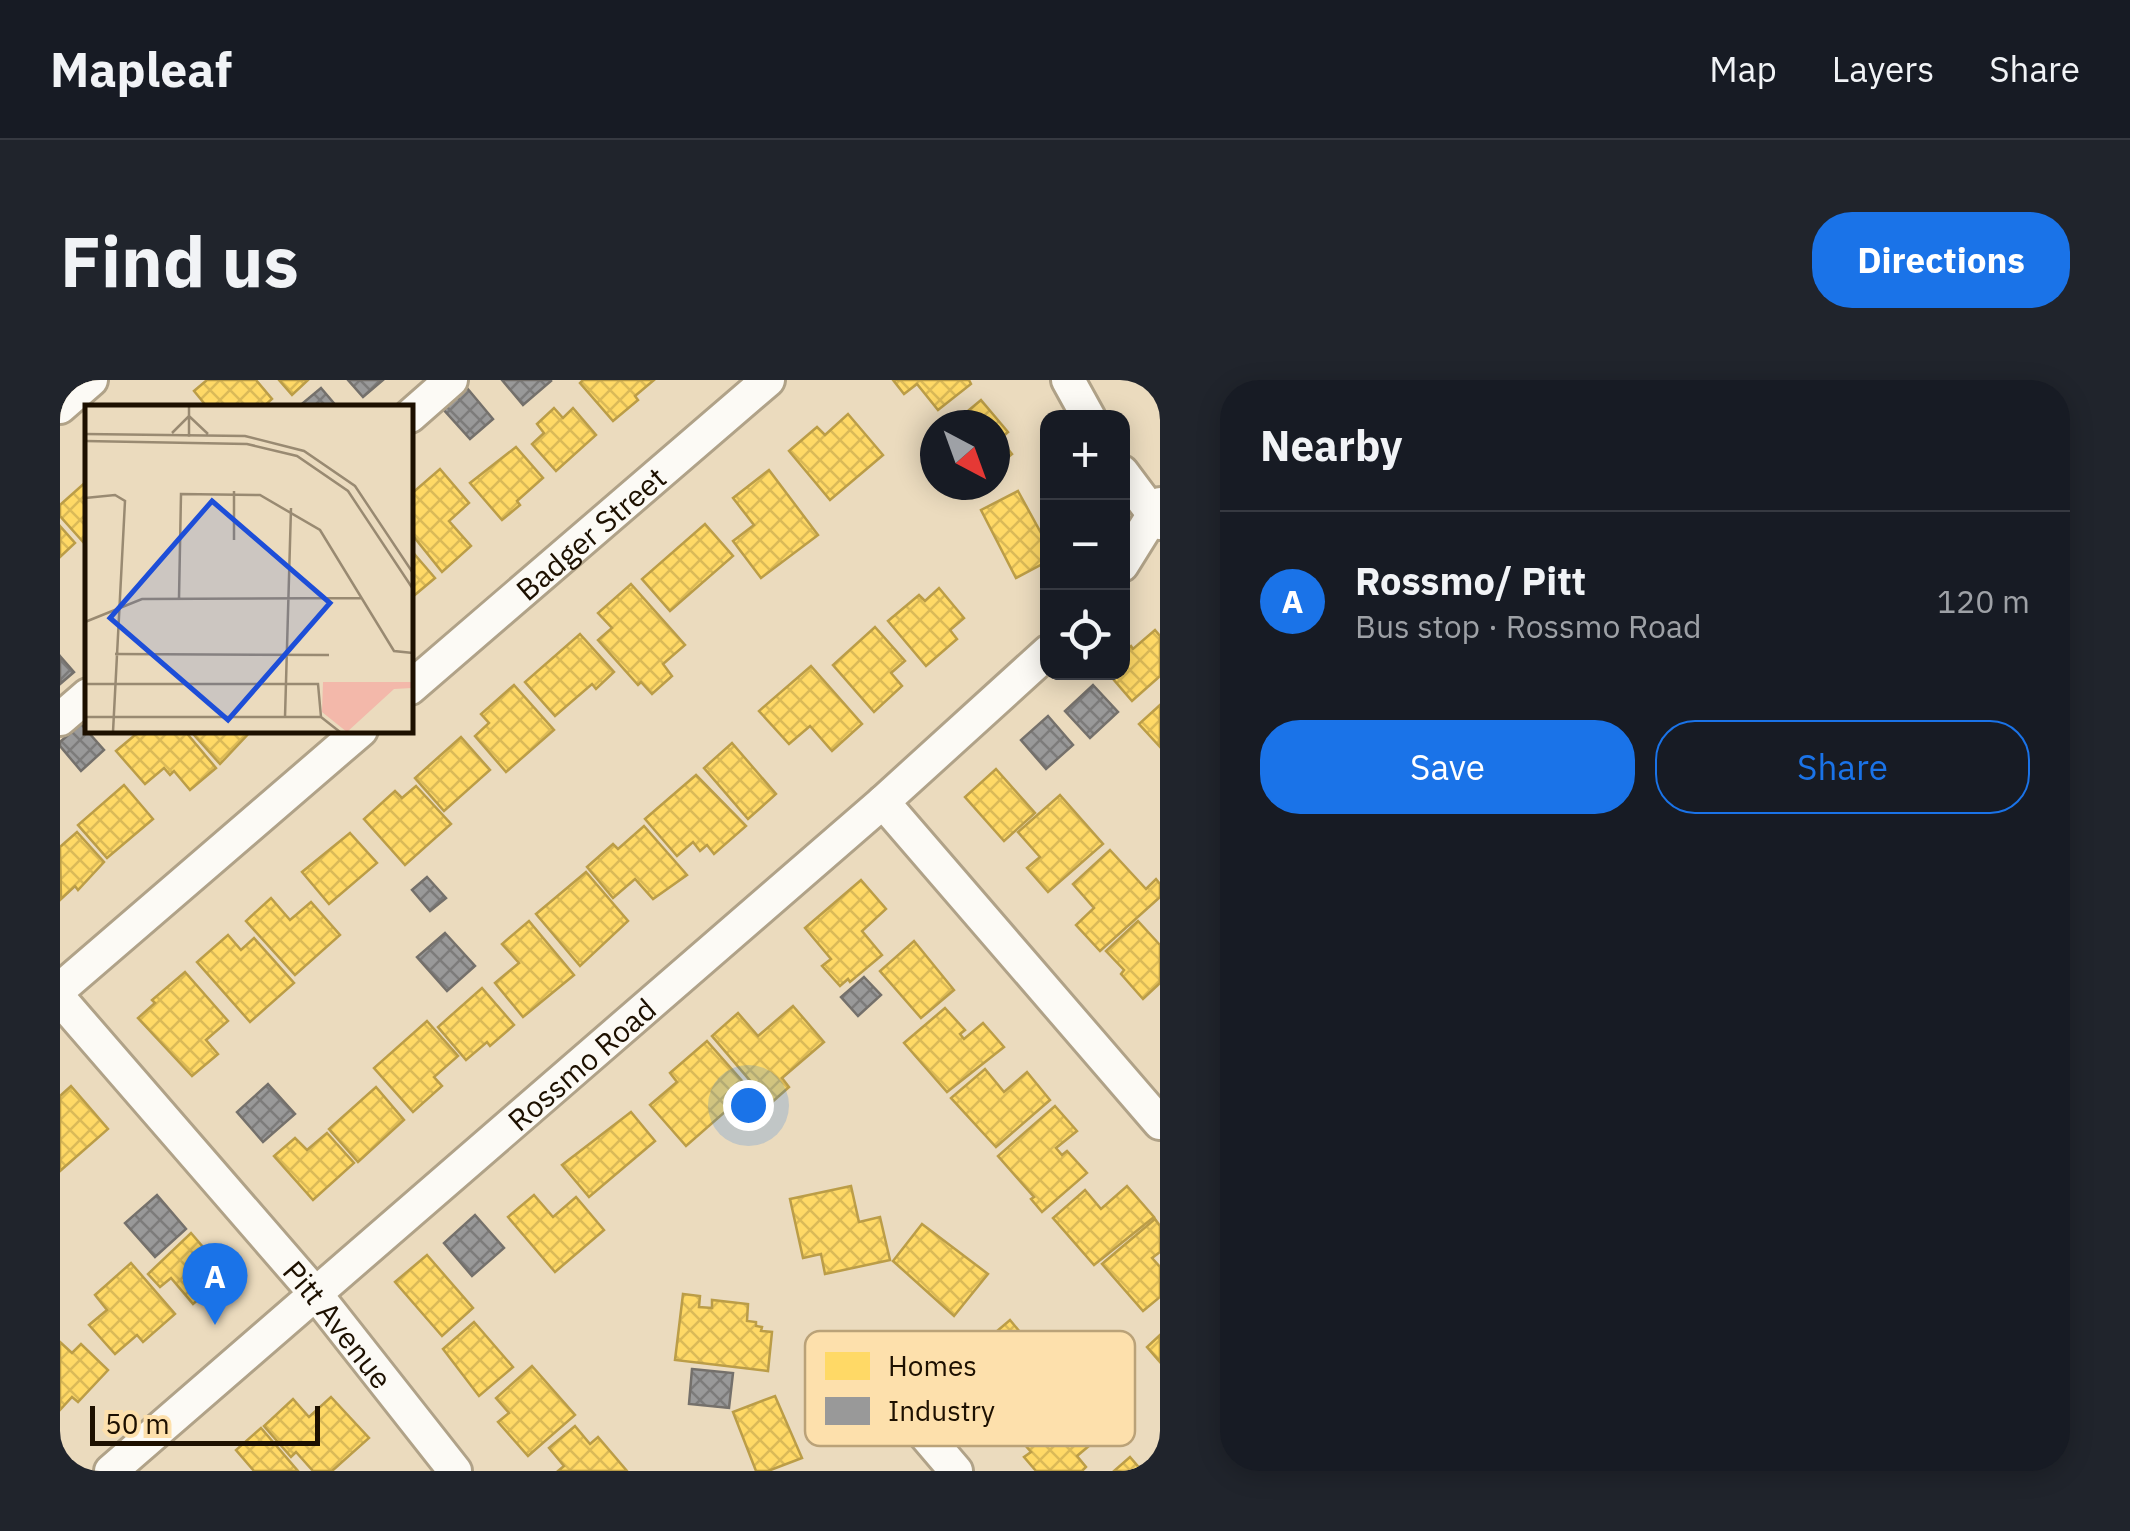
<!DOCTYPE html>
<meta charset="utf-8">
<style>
body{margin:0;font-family:"IBM Plex Sans",sans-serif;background:#20242c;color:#f1f3f6}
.controls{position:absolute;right:30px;top:30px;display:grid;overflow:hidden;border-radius:20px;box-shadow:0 5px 25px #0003}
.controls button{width:90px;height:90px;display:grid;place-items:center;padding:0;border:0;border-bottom:2px solid #363941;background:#171b24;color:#f1f3f6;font:50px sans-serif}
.compass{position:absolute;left:860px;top:30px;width:90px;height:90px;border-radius:50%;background:#171b24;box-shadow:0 5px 25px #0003;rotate:139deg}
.scale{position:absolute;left:30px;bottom:25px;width:230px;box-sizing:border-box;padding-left:10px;border:5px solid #1d1000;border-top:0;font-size:28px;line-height:35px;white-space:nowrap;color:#1d1000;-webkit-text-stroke:8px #fde0ac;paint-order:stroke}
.you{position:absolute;left:688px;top:725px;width:35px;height:35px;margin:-25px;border:8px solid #fff;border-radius:50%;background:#1a73e8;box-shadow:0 0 0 15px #1a73e833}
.badge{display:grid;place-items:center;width:65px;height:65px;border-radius:50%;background:#1a73e8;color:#fff;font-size:32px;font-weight:700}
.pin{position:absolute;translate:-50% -82px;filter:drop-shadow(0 2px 5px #0008)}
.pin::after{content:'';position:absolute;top:52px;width:35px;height:30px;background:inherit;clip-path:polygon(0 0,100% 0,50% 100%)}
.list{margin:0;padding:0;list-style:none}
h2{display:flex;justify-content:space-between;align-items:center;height:130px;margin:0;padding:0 40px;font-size:42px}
h2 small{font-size:32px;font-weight:400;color:#9ea1a6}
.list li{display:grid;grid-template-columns:65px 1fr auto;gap:30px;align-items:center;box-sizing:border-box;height:180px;padding:0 40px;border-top:2px solid #363941}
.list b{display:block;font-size:38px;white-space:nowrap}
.list p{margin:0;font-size:32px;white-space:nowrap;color:#9ea1a6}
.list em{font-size:32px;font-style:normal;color:#9ea1a6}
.actions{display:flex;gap:20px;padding:30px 40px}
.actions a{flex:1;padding:22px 0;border:2px solid #1a73e8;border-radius:40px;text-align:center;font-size:35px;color:#1a73e8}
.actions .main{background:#1a73e8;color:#fff}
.icon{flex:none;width:55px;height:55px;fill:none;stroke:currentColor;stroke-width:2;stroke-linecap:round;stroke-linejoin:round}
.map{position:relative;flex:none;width:1100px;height:1091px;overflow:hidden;border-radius:40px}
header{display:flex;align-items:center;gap:60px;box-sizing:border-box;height:140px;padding:0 50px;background:#171b24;border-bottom:2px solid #363941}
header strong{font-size:48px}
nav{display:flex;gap:55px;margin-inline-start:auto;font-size:35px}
.intro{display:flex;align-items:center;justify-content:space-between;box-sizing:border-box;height:240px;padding:0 60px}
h1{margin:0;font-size:70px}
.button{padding:25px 45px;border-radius:40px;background:#1a73e8;color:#fff;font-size:35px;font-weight:700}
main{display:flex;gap:60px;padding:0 60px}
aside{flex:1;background:#171b24;border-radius:40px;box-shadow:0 5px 25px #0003}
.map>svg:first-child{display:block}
</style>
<header>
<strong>Mapleaf</strong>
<nav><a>Map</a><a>Layers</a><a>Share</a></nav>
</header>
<div class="intro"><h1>Find us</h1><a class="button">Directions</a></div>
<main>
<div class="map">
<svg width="1100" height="1091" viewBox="0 0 1100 1091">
<defs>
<pattern id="homes-cross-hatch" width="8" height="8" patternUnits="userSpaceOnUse" patternTransform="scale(2.5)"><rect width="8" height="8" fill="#ffd966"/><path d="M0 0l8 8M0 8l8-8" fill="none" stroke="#dab957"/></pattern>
<pattern id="industry-cross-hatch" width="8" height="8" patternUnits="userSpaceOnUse" patternTransform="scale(2.5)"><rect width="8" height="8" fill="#999"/><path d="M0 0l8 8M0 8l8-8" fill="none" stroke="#7c7b7a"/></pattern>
</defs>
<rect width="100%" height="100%" fill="#ebdbbe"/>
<!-- homes -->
<g fill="url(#homes-cross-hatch)" stroke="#bb9d47" stroke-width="2.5">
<path d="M147,0H196L212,19L202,28H148L134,11Z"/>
<path d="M219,0H248L232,15Z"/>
<path d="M523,0H594L575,16L578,20L553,41L520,3Z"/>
<path d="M833,0H909L911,4L878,30L857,4L844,14Z"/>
<path d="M921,20L948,52L940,59L952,74L935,88V45H891Z"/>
<path d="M494,28L503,38L513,28L536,55L496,91L472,64L484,53L477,44Z"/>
<path d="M788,34L823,75L770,120L729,71L757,47L765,55Z"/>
<path d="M456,67L483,98L457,121L460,125L442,140L410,103Z"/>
<path d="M380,89L409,123L389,141L411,166L382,192L350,152V115Z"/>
<path d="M709,90L758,155L701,198L673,161L694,145L673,118Z"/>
<path d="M28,100V159L24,163L0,136V125Z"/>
<path d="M958,111L981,153L988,150V181L956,198L921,130Z"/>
<path d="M645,144L673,176L610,231L582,199Z"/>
<path d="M0,146L15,163L0,177Z"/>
<path d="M350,169L375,198L350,219Z"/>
<path d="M571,204L625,265L603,284L612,296L592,314L581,302L578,305L538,260L552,248L538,233Z"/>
<path d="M879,208L904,238L890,250L897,259L866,286L828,241L859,215L865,221Z"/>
<path d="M815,247L845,281L831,293L842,306L814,332L773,285Z"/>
<path d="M1095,250L1100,256V296L1072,321L1047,292H1062V273L1071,266L1073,269Z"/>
<path d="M520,254L554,292L536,309L532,304L495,336L465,302Z"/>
<path d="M751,286L802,344L772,371L750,346L729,364L699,331Z"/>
<path d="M454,305L494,350L446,392L415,356L429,343L421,334Z"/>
<path d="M1100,325V367L1079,344Z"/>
<path d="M81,350H124L156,388L130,410L114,391L110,395L104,388L85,404L56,371Z"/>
<path d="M140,350H192L160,384L134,355Z"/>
<path d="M401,357L430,390L384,431L355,398Z"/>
<path d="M672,363L716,414L688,439L644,388Z"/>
<path d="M936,389L975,433L944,461L905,417Z"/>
<path d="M636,395L686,446L654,474L647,465L640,471L633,462L617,476L585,439Z"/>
<path d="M64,405L93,439L47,478L18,445Z"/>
<path d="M356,406L391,444L345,485L304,439L335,411L342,418Z"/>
<path d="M1000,415L1043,464L988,512L967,488L980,477L958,452Z"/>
<path d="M584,446L627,495L593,519L575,499L553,518L527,487L553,464L558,469Z"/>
<path d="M17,452L44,482L18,510L15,506L1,519L0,467Z"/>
<path d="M290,453L317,483L269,524L242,492Z"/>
<path d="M1050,470L1086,509L1096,499L1100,504V517L1040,571L1016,545L1034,528L1013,504Z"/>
<path d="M526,492L568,541L520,586L476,534Z"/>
<path d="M801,500L826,529L802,551L822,575L790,602L788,599L780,606L762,586L771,579L745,548Z"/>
<path d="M211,518L230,540L251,522L280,555L235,595L186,541Z"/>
<path d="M469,541L514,595L463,637L435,603L459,583L442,564Z"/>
<path d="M1078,541L1100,565V603L1083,619L1061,594L1064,590L1046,571Z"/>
<path d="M168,555L181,570L194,558L234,603L190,642L137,582Z"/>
<path d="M854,561L894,610L861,638L820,591Z"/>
<path d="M125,592L168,641L146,660L158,674L132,696L78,638L95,623L92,620Z"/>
<path d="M422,608L454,645L430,666L427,662L406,680L378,647Z"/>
<path d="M733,626L764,662L722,698L729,707L710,724L652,656L678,633L698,656Z"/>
<path d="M885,628L905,650L900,654L904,659L923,643L944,667L887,712L844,663Z"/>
<path d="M367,641L398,676L374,697L382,706L353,732L314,688Z"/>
<path d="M647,661L690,710L626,766L590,725L617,702L610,693Z"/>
<path d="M925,689L944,712L967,692L990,720L936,767L891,718Z"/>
<path d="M11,706L48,749L0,791V716Z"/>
<path d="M316,707L344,740L298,782L269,749Z"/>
<path d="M995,726L1017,751L996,768L1002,775L1007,771L1027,793L982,832L971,819L974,817L938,776Z"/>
<path d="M571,732L595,761L529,817L502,785Z"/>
<path d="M267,753L294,783L253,820L214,776L235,758L247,770Z"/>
<path d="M791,806L799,842L820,837L830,880L765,894L761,874L743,878L730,819Z"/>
<path d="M1067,806L1094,837L1034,885L993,838L1025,810L1041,829Z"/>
<path d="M474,815L493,837L516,817L544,850L495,892L448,837Z"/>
<path d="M1095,839L1100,846V872L1092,878L1100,887V917L1083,931L1042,884Z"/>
<path d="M862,844L928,894L894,936L833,881Z"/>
<path d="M131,853L167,895L133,924L111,898L100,907L88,894Z"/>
<path d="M367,875L413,928L382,956L335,902Z"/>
<path d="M71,883L115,934L83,962L77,955L55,974L29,945L47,930L35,915Z"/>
<path d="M623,914L640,916L639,927L652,928V920L688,924L687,941L696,942V946L702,947L701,951L712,952L708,991L615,980Z"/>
<path d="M950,940L994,993L933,1043L910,1015L936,994L916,969Z"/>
<path d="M414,942L453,987L419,1016L383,969Z"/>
<path d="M1100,955V982L1087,967Z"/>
<path d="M0,962L12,973L21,964L48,990L18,1022L12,1017L0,1030Z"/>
<path d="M472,986L515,1035L468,1076L438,1042L449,1033L436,1018Z"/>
<path d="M1002,1007L1043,1054L1017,1076L1026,1087L1022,1091H976L964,1077L971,1072L952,1050Z"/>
<path d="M715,1016L742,1078L708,1091H696L673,1032Z"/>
<path d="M271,1017L309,1058L272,1091H253L236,1072L231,1077L204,1046L233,1019L249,1037Z"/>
<path d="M515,1046L530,1064L538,1057L567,1091H498L504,1086L489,1068Z"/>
<path d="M201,1048L238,1091H194L176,1070Z"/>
<path d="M1070,1077L1082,1091H1054Z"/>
</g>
<!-- industry -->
<g fill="url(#industry-cross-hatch)" stroke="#74706b" stroke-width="2.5">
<path d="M288,0H323L303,17Z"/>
<path d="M442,0H490L491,1L463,25Z"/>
<path d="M261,8L278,28H237Z"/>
<path d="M407,8L433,39L410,59L383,29Z"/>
<path d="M0,276L14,292L0,304Z"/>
<path d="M1033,305L1058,332L1030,358L1005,331Z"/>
<path d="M988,336L1013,365L986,389L961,360Z"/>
<path d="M21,344L44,370L21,391L0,366V362Z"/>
<path d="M367,497L386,518L370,531L352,510Z"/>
<path d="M385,553L415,586L387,611L357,577Z"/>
<path d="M804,597L821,615L798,636L781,617Z"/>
<path d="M208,704L235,734L203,762L177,732Z"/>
<path d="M97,815L126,849L95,877L65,843Z"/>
<path d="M415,835L444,868L412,896L384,863Z"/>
<path d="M632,989L673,993L669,1028L629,1024Z"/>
</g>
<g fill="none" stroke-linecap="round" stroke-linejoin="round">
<!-- minor casing -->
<g stroke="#b0a288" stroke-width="38">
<g id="minor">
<path d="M1008,0L1029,38"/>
<path d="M0,27L31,0"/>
<path d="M350,36L391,0"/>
<path d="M1062,92L1100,143"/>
<path d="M1062,185L1100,124"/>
<path id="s1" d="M350,308L708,0"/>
<path d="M0,339L28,315"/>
<path d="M823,422L1100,743"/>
<path d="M0,609L301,350"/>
<path id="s2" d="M0,619L254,912L395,1091"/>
<path d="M803,982L896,1091"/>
<path id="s3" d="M51,1091L823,422L988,272"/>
</g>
</g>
<!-- minor -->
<use href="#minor" stroke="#fcfaf5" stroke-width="32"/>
</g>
<g text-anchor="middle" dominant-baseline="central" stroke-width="10" stroke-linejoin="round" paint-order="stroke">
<!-- street labels -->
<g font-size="30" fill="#1d1000" stroke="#fde0ac">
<text stroke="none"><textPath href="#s1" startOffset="238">Badger Street</textPath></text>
<text stroke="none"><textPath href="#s3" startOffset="622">Rossmo Road</textPath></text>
<text stroke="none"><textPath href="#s2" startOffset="428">Pitt Avenue</textPath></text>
</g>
</g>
<!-- overview -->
<g transform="translate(25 25)">
<rect width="328" height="328" fill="#ebdbbe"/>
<path d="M238,277H327V283L309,284L262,327L237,307Z" fill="#f3b8aa"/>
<path fill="none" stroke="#998a72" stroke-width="2.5" d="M104,0V32M87,28L104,11L123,29M0,29L160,31L219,46L270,81L328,168M0,36L162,39L212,51L263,86L328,184M0,93L30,90L40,96L28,327M149,135V86M94,193L96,89L175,90L235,125L309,246L328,248M0,217L57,194L277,193M30,249L244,250M0,279H233L236,312M0,312H236L255,327M200,312L206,103"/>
<path fill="#1d4ed8" fill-opacity="0.15" stroke="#1d4ed8" stroke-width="5" d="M127,96L245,198L143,315L25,213Z"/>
<rect width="328" height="328" fill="none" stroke="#1d1000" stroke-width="5"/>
</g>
<!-- legend -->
<rect x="745" y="951" width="330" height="115" rx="15" fill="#fde0ac" stroke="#baa278" stroke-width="2.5"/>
<rect x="765" y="972" width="45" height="28" fill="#ffd966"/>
<rect x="765" y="1017" width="45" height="28" fill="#999"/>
<g font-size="28" fill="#1d1000">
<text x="828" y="996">Homes</text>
<text x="828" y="1041">Industry</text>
</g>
</svg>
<div class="controls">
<button>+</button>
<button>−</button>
<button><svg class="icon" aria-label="locate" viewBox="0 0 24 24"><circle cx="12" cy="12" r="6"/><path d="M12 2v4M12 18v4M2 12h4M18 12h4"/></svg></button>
</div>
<svg class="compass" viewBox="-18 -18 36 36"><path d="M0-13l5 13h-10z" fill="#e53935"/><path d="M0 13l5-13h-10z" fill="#9ea1a6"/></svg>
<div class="scale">50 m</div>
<div class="you"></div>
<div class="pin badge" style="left:155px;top:945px">A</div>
</div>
<aside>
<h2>Nearby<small></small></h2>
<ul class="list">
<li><span class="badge">A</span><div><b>Rossmo/ Pitt</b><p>Bus stop · Rossmo Road</p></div><em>120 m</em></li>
</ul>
<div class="actions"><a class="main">Save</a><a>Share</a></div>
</aside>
</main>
